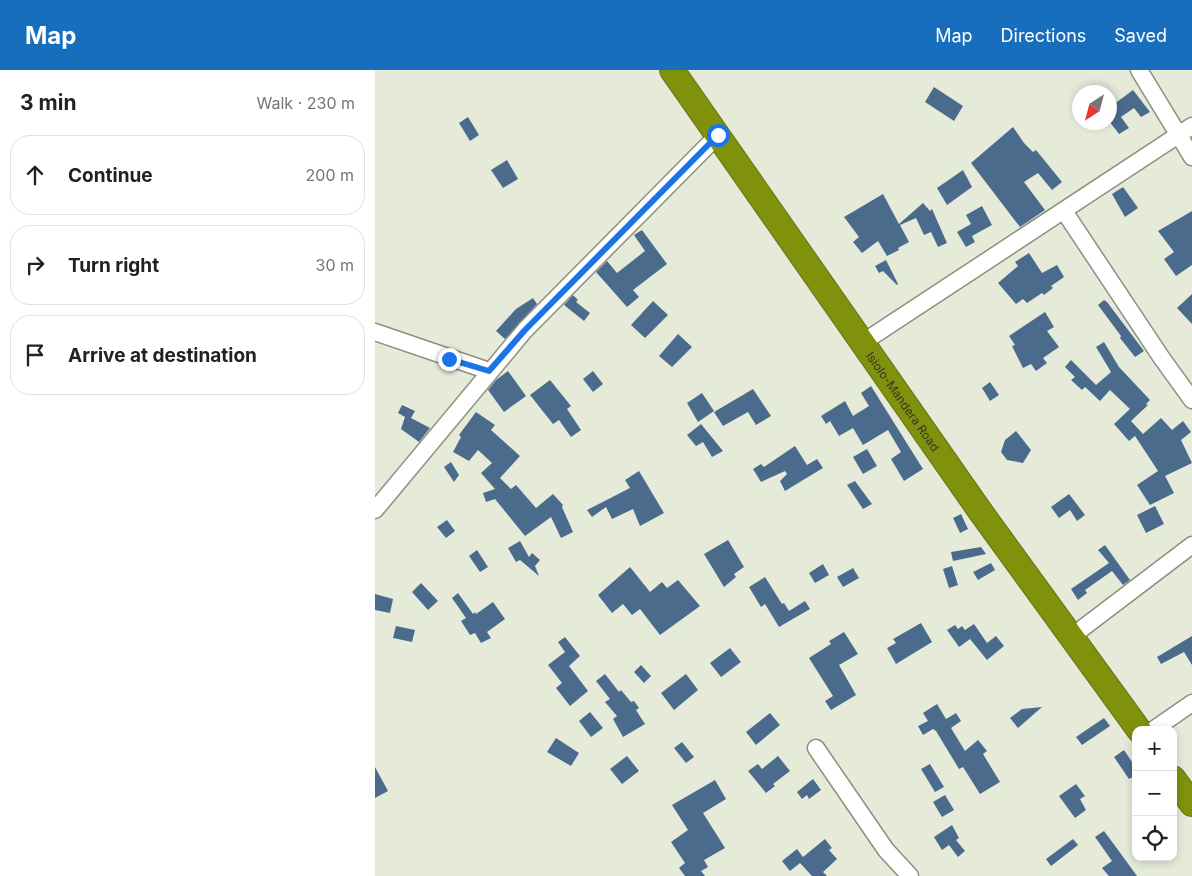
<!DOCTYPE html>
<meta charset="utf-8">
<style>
body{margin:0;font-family:Inter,sans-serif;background:#f2f2f2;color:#202124}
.controls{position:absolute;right:15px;bottom:15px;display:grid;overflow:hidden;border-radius:10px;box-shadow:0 2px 8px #0003}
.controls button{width:45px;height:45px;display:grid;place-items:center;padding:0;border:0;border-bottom:1px solid #e0e0e0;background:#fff;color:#202124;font:25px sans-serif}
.compass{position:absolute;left:697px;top:15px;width:45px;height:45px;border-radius:50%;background:#fff;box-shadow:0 2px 8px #0003;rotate:216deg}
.stop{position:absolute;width:15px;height:15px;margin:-11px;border:4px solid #1a73e8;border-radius:50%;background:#fff}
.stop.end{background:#1a73e8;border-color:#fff;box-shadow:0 1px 5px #0008}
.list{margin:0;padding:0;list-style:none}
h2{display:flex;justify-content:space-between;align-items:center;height:65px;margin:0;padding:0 20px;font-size:21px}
h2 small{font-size:16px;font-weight:400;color:#757577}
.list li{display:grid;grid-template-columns:32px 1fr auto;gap:15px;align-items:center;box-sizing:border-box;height:80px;margin:0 10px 10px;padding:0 10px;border:1px solid #e0e0e0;border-radius:20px}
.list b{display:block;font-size:19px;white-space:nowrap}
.list em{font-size:16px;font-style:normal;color:#757577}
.icon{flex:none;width:28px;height:28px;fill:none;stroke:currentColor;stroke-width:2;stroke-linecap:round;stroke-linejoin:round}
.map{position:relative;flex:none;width:817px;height:806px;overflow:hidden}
header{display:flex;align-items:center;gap:30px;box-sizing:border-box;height:70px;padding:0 25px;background:#176ebc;color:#fff}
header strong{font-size:24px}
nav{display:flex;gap:28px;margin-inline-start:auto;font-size:18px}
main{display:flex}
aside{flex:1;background:#fff}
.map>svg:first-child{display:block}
</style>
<header>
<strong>Map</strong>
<nav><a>Map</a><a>Directions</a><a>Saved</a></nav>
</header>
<main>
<aside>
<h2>3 min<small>Walk · 230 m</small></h2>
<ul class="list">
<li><svg class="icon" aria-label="ahead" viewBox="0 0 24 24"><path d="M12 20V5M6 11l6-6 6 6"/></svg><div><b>Continue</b></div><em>200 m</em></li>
<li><svg class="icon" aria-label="right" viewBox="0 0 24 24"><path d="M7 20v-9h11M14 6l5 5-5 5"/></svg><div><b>Turn right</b></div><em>30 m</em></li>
<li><svg class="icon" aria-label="arrive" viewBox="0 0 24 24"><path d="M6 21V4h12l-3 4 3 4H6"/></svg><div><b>Arrive at destination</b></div></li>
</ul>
</aside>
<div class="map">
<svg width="817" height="806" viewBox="0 0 817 806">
<rect width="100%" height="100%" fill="#e6ebd9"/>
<!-- building -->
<g fill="#4b6b8d">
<path d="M559,17L588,36L579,51L550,32Z"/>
<path d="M758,20L775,42L766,47L759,38L746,47L754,58L744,64L734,51V38Z"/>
<path d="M93,47L104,65L95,71L84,53Z"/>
<path d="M638,57L649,73L658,82L661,80L687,112L677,120L663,103L649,112L670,140L645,157L596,93Z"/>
<path d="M132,90L143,109L128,118L116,100Z"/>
<path d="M588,100L597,117L572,135L562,118Z"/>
<path d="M748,117L763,138L750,147L737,124Z"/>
<path d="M508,124L524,154L548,133L555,141L557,139L572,173L563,177L556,162L549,165L541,148L525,155L534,172L523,178L524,180L512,186L503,171L487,183L478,172L484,167L469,147Z"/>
<path d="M607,136L617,155L597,166L600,172L591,177L582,162L596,154L591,145Z"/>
<path d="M817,141V195L801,206L789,189L799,182L783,161Z"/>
<path d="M267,160L292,194L258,220L264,227L252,237L221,202L232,191L242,203L270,181L259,165Z"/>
<path d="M654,183L667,203L682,195L689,207L676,216L678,218L669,225L667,223L652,233L648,229L641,234L623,213L643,196L640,192Z"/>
<path d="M511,190L523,214L522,215L508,201L504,203L500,196Z"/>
<path d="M817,224V254L802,238Z"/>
<path d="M198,225L203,230L201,232L215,243L209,251L189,235Z"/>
<path d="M158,228L162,234L130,269L121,261L141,239Z"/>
<path d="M729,230L732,232L769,281L760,287L745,268L746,266L723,235Z"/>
<path d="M278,231L293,245L270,268L256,255Z"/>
<path d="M670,242L679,257L672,261L684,277L668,288L672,293L661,301L656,294L648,298L637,276L640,275L634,266Z"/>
<path d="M303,264L317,277L297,297L284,286Z"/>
<path d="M729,272L744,297L775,330L771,334L773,335L756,351L768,364L786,348L797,360L808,351L816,362L806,370L817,393L790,406L799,423L775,435L762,415L783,401L760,366L754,371L739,354L755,339L735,320L725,331L710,317L707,320L696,310L700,307L690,297L696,290L721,315L736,302L721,277Z"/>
<path d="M133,301L151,326L129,342L113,320L121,310Z"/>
<path d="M218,301L228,314L218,322L208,309Z"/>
<path d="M175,310L196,336L192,339L206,360L196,367L184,350L178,354L155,325Z"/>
<path d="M615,312L624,325L615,331L607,318Z"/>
<path d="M496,316L548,399L529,411L516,389L526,382L513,360L488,375L478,358L464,366L455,351L451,354L446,346L470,331L478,346L494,336L486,323Z"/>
<path d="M378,319L396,346L381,355L373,342L348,356L339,342Z"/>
<path d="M327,323L339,341L323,352L312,333Z"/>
<path d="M27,335L40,341L36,348L55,358L44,372L26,359L30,347L23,343Z"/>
<path d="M101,342L120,355L116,360L145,386L125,408L136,419L141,415L161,438L178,424L188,435L187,437L198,462L186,468L176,447L150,466L120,429L111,432L108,423L120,419L106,403L117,393L103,380L94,391L78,382L86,367L84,365Z"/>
<path d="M326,354L348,381L337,387L328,372L321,376L312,365Z"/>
<path d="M641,361L656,380L648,393L632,390L626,382L630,370Z"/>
<path d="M420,376L432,395L442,389L448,398L410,421L405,411L412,404L410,401L386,412L378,399L386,394L389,397Z"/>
<path d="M492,379L502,396L488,404L478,387Z"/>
<path d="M76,392L84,405L79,412L69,397Z"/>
<path d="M264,401L289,443L265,456L258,439L237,449L231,437L217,447L212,440L255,418L250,410Z"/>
<path d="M480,411L497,434L488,439L472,415Z"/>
<path d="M694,424L710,445L702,451L695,440L684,448L676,437Z"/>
<path d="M780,436L789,454L771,463L762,445Z"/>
<path d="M586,444L593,459L585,463L578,448Z"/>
<path d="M72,450L80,461L71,468L62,457Z"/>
<path d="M353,470L369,497L359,504L361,507L349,517L329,484Z"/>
<path d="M145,471L154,487L157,483L165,490L160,496L164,506L145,490L141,492L133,478Z"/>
<path d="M730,475L755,510L748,515L737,501L710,520L712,523L703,530L696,519L734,493L723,480Z"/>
<path d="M606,477L611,484L578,491L576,482Z"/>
<path d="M102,480L113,497L105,502L94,486Z"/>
<path d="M616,493L620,500L603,510L598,502Z"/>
<path d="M448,494L454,505L440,513L434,503Z"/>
<path d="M577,496L583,515L574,518L568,499Z"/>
<path d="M255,497L275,522L287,512L292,518L303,510L325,536L285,565L265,539L257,545L248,534L237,543L223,525Z"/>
<path d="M478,498L484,508L468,517L462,507Z"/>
<path d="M390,507L407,534L409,533L414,541L430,531L435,539L404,557L390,534L386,537L374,517Z"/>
<path d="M46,513L63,531L53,540L37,522Z"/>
<path d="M83,523L98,544L100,542L101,544L118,532L130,549L112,562L116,568L106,573L100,563L95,565L86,551L91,548L77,528Z"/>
<path d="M0,524L18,529L15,543L0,540Z"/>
<path d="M546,553L557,572L521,594L512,578L521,573L518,569Z"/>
<path d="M599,554L612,573L621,566L629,576L612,590L595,569L584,577L572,560L580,555L583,559L587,556L590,560Z"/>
<path d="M21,556L40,560L37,572L18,568Z"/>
<path d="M469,562L483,584L464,595L481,625L456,640L450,631L458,626L434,588L456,574L454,571Z"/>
<path d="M817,566V595L809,582L786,594L782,587Z"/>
<path d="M190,567L205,586L194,596L213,621L195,636L181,618L187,613L173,595L190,582L183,572Z"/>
<path d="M355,578L366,592L346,607L335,593Z"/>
<path d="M266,595L276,606L269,613L259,602Z"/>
<path d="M230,604L244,622L246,620L256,632L259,631L264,638L261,640L270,654L248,667L238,649L242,646L230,632L235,629L221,611Z"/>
<path d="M311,604L323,620L299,640L286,623Z"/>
<path d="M562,634L571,649L581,643L586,651L576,658L590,681L603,670L612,681L608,684L625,712L605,724L588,697L584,699L561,661L558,659L548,665L543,656L553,651L548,643Z"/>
<path d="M667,637L643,658L635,648L647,639Z"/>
<path d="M215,642L228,658L216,667L204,651Z"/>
<path d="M395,643L405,655L381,675L371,662Z"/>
<path d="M729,648L735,656L707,675L701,667Z"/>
<path d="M181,668L204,683L196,696L172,682Z"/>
<path d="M307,672L319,687L311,693L299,678Z"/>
<path d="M749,680L761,698V705L754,709L739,687Z"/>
<path d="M252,686L264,701L247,714L235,699Z"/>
<path d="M403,686L415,701L398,714L400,716L391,723L373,701L383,694L387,699Z"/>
<path d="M555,694L569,717L560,722L546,699Z"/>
<path d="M0,697L13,721L0,728Z"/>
<path d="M438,709L446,720L434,729L432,725L427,729L422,722Z"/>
<path d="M340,710L351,729L328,743L350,778L329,790L333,797L326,801L330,806H310L304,798L310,793L296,772L313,760L297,735Z"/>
<path d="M701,714L710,726L705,729L711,740L700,748L684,726Z"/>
<path d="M570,725L579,740L567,747L558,732Z"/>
<path d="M577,755L584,768L581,770L590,781L583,787L574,775L567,780L559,767Z"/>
<path d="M729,761L746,784L762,806H734L727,798L737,791L720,767Z"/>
<path d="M450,769L457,778L454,780L462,789L448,802L452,806H437L425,793L415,801L407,791L422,779L428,787Z"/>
<path d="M698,769L703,775L676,796L671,789Z"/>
</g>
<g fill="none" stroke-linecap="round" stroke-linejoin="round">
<!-- minor casing -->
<g stroke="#8b8f7f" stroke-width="19">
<g id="minor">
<path d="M764,0L817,87"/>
<path d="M689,141L786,287L817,330"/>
<path d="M0,262L114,301"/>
<path d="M487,273L817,56"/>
<path d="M0,440L150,260L343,65"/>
<path d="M696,567L817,475"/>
<path d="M778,660L817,633"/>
<path d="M441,678L511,780L535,806"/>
</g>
</g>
<!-- highway casing -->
<g stroke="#657118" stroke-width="26">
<g id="highway">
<path id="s1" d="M297,0L605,441L764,660"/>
<path d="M798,708L817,734"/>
</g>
</g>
<!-- minor -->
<use href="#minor" stroke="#fff" stroke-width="16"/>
<!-- highway -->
<use href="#highway" stroke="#80920c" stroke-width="24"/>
</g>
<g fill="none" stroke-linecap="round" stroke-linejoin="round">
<!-- route -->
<path stroke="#1a73e8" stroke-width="6" d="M74,289L114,301L150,260L343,65"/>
</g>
<g text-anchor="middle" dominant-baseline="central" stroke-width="5" stroke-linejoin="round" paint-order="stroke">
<!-- street labels -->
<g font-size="12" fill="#33352e" stroke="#f3f8e6">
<text stroke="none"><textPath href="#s1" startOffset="404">Isiolo-Mandera Road</textPath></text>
</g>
</g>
</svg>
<div class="controls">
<button>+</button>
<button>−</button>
<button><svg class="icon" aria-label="locate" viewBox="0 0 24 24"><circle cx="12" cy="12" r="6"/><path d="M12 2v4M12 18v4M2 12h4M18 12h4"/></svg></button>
</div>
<svg class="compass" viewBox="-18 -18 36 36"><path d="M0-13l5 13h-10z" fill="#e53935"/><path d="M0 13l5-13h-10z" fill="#757577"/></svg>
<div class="stop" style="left:343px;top:65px"></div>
<div class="stop end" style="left:74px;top:289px"></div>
</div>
</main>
